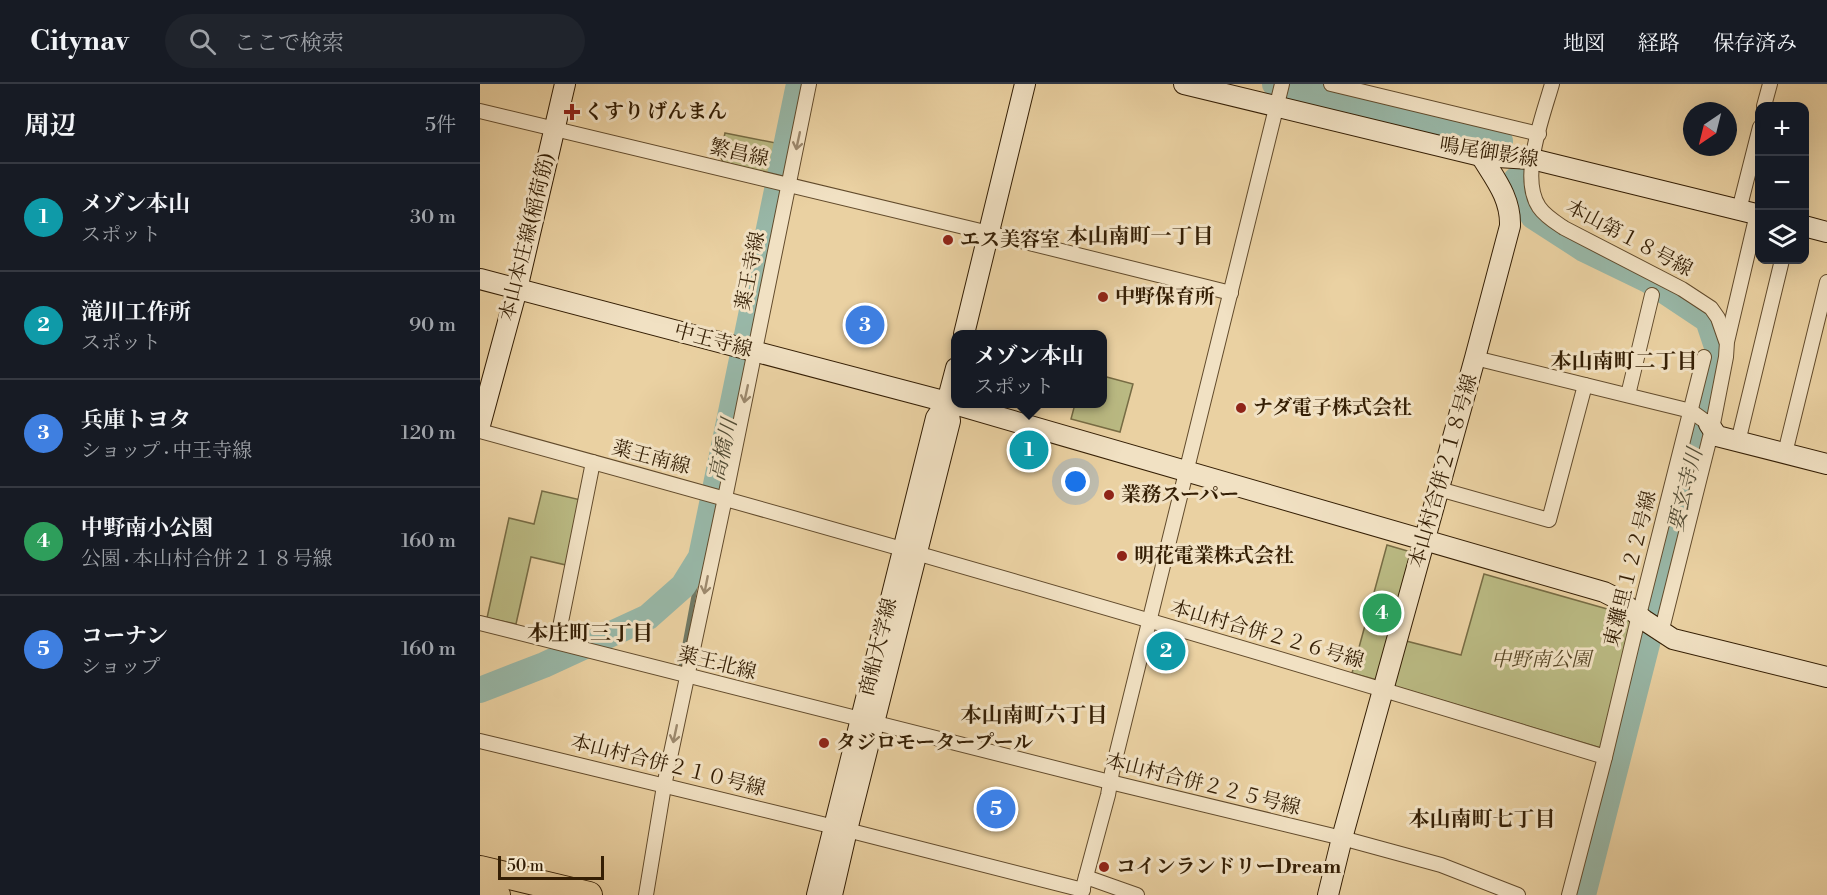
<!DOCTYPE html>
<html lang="ja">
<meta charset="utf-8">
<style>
body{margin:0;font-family:"Libre Bodoni","Noto Serif JP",serif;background:#20242c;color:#f1f3f6}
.controls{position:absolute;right:18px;top:18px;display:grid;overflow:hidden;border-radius:12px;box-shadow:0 6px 24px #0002}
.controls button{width:54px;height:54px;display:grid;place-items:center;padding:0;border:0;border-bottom:2px solid #363941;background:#171b24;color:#f1f3f6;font:30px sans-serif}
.compass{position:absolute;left:1203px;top:18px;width:54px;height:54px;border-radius:50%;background:#171b24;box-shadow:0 6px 24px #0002;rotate:215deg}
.scale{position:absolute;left:18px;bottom:15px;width:106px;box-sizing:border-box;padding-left:6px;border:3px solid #341e04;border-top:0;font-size:16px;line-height:21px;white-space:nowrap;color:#341e04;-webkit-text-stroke:4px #f1e1c3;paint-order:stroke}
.you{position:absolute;left:596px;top:398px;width:21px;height:21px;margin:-15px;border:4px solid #fff;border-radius:50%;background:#1a73e8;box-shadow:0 0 0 9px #1a73e833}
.badge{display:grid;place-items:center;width:39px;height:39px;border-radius:50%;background:#1a73e8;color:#fff;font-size:20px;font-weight:700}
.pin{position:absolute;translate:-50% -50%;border:3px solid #fff;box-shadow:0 2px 6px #0006}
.popup{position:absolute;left:471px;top:246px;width:156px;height:78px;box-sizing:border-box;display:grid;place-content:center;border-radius:12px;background:#171b24;filter:drop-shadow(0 2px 4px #0005);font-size:20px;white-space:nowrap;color:#9ea1a6}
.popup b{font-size:22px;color:#f1f3f6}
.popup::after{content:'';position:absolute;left:50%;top:100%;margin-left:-12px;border:12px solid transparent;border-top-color:#171b24}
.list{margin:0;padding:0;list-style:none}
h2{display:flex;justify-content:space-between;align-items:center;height:78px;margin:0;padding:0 24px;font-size:26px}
h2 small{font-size:20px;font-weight:400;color:#9ea1a6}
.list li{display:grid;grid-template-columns:39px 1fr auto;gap:18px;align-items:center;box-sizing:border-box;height:108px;padding:0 24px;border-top:2px solid #363941}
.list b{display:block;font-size:22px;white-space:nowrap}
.list p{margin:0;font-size:20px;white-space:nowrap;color:#9ea1a6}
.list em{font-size:20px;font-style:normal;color:#9ea1a6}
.icon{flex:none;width:33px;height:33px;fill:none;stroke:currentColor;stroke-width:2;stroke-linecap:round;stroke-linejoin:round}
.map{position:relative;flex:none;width:1347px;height:811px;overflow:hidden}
header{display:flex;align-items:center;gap:36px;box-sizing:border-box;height:84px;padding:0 30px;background:#171b24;border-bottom:2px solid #363941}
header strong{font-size:28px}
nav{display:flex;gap:33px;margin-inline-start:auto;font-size:21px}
.search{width:420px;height:54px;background:#20242c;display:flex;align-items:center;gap:15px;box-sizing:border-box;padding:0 21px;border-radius:33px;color:#9ea1a6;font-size:22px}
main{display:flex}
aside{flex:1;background:#171b24}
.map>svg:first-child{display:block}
</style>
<header>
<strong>Citynav</strong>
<div class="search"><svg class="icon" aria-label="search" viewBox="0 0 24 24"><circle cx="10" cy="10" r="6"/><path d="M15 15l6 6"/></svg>ここで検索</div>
<nav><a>地図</a><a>経路</a><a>保存済み</a></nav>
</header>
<main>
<aside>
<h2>周辺<small>5件</small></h2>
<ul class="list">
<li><span class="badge" style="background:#0f9aa8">1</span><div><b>メゾン本山</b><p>スポット</p></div><em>30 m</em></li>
<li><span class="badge" style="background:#0f9aa8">2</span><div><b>滝川工作所</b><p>スポット</p></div><em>90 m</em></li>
<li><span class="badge" style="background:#3f7fe0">3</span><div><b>兵庫トヨタ</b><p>ショップ · 中王寺線</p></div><em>120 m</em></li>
<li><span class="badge" style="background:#2e9e5b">4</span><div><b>中野南小公園</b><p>公園 · 本山村合併２１８号線</p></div><em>160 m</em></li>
<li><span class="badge" style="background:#3f7fe0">5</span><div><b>コーナン</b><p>ショップ</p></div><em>160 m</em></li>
</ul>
</aside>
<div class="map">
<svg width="1347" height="811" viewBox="0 0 1347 811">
<rect width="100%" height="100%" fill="#ead1a2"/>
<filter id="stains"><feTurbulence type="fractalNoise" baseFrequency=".00333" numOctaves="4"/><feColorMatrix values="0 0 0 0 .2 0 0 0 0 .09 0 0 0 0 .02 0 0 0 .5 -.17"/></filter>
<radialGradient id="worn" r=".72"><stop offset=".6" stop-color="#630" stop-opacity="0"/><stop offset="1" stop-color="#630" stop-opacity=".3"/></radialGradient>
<!-- green -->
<g fill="#baba83" stroke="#776c44" stroke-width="1.5">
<path d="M245,49L301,60L295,87L291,90L243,78L240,72Z"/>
<path d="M623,292L653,300L640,348L591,335L595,320H622Z"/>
<path d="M62,407L101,416L86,481L51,473L36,540L7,534L29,434L54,440Z"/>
<path d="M907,461L931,468L897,596L872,589Z"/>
<path d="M1004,490L1152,532L1121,664L914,602L926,557L981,571Z"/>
</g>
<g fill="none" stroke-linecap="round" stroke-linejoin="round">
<!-- stream -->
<path stroke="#707a66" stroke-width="4.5" d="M201,580L221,473"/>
<!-- river -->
<g stroke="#98b7a7" stroke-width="26">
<path d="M795,0L989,47L1020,57"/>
<path d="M1036,96L1053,132L1104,165L1168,196L1228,236L1238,266L1220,352L1103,811"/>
<path d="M0,606L64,581L168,533L203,502L221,473L319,0"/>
</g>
<!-- street casing -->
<g stroke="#624b2c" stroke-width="16">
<g id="street">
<path d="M851,0L1059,50"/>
<path d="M1072,0C1063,32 1039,93 1059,123C1065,132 1075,138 1084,144L1202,205L1231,224L1238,234L1246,257"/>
<path d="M1284,22L1290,0"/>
<path d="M0,27L509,149L751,209"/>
<path d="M1259,126L1280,43"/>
<path d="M995,274L1211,327L1229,340"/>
<path d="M1148,311L1172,211"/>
<path d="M0,347C377,450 752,559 1125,673"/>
<path d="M1258,358L1302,176"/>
<path d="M1305,369L1347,198"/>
<path d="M959,405L1069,436L1105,301"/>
<path d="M0,539L630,698L862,754L961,781L1038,811"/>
<path d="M1181,549L1232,345L1246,273L1247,258L1277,130"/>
<path d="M77,558L113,378"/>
<path d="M0,657L367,746L603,806"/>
<path d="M606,793L657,811"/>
<path d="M166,811L184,702L245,414L329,0"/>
<path d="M601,811L628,711L632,688L802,0"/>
<path d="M1089,811L1125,673L1159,531L1224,273"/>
</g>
</g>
<!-- secondary casing -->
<g stroke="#341e04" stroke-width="22">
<g id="secondary">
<path d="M704,0L1001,72L1052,75L1280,131"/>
<path d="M1324,142L1347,148"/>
<path d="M0,195L467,318L1124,508L1138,515L1164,536L1193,555L1347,593"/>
<path d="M484,250L545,0"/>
<path d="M1229,340L1237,352L1347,380"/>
<path d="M0,341L37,205L85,0"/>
<path d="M337,811L456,334L467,318L476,284"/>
<path d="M352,811L367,746L470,337L467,318"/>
<path d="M848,811L862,754L995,274L1030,142C1031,114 1015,95 1001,72"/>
</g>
</g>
<!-- highway casing -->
<g stroke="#341e04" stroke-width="28">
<g id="highway">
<path d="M0,785L109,811"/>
<path d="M0,807L17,811"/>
</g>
</g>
<!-- street -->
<use href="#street" stroke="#f1e1c3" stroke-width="14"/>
<!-- secondary -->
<use href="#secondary" stroke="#f1e1c3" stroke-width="20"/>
<!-- highway -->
<use href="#highway" stroke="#ead1a2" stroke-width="26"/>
</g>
<!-- one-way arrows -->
<defs><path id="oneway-shaft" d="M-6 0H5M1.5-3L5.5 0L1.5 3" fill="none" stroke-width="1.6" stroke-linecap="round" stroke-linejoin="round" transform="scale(1.5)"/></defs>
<g stroke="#9c896d">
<use href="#oneway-shaft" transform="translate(318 57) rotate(102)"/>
<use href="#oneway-shaft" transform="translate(266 310) rotate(102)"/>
<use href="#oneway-shaft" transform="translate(226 501) rotate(101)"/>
<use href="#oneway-shaft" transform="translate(195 650) rotate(102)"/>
</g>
<!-- markers -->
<g fill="#8f2418" stroke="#f1e1c3" stroke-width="2">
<path d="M89 19h6v6h6v6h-6v6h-6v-6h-6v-6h6z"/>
<circle cx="468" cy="156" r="6"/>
<circle cx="623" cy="213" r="6"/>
<circle cx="761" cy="324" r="6"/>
<circle cx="629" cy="411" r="6"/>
<circle cx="642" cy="472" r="6"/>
<circle cx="344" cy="659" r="6"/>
<circle cx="624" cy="783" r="6"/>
</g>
<g text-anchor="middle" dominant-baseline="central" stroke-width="6" stroke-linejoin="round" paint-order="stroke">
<!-- poi labels -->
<g font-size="20" font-weight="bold" fill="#341e04" stroke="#f1e1c3" text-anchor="start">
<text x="104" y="28">くすり げんまん</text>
<text x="480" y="156">エス美容室</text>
<text x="635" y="213">中野保育所</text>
<text x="773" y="324">ナダ電子株式会社</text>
<text x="641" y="411">業務スーパー</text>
<text x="654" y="472">明花電業株式会社</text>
<text x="356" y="659">タジロモータープール</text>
<text x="636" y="783">コインランドリーDream</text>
</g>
<!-- street labels -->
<g font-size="20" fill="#341e04" stroke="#f1e1c3">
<text transform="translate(1009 69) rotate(9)">鳴尾御影線</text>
<text transform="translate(259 70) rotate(13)">繁昌線</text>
<text transform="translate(48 153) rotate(-76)">本山本庄線(稲荷筋)</text>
<text transform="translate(1149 155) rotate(28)">本山第１８号線</text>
<text transform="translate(271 187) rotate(-79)">薬王寺線</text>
<text transform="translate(233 257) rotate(15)">中王寺線</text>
<text transform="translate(171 374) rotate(15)">薬王南線</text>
<text transform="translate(964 387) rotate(-74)">本山村合併２１８号線</text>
<text transform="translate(1151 485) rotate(-76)">東灘里１２２号線</text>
<text transform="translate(787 551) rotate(16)">本山村合併２２６号線</text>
<text transform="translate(399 563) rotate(-76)">商船大学線</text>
<text transform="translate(237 580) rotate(14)">薬王北線</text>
<text transform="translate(188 682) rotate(14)">本山村合併２１０号線</text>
<text transform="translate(723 701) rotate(14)">本山村合併２２５号線</text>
</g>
<!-- park labels -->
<g font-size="20" font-style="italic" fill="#564524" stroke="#f1e1c3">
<text x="1061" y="576">中野南公園</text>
</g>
<!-- neighbourhood labels -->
<g font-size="21" font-weight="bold" fill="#341e04" stroke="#f1e1c3">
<text x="660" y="153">本山南町一丁目</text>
<text x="1144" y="278">本山南町二丁目</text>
<text x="110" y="550">本庄町三丁目</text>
<text x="554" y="632">本山南町六丁目</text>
<text x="1002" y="736">本山南町七丁目</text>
</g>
<!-- water labels -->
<g font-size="21" font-style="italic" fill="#524c35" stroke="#f1e1c3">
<text transform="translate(244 366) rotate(-78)">高橋川</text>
<text transform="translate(1206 406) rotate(-76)">要玄寺川</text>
</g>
</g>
<rect width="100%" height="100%" filter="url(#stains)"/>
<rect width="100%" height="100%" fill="url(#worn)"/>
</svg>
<div class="controls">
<button>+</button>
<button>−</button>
<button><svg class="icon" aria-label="layers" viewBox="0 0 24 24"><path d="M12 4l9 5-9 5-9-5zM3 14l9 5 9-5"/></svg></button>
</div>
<svg class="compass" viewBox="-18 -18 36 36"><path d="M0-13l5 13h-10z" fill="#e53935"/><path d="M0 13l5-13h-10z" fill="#9ea1a6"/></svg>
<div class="scale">50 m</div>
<div class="you"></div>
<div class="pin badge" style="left:549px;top:366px;background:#0f9aa8">1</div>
<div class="popup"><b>メゾン本山</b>スポット</div>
<div class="pin badge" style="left:686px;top:567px;background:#0f9aa8">2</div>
<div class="pin badge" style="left:385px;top:241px;background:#3f7fe0">3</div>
<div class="pin badge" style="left:902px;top:529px;background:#2e9e5b">4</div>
<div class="pin badge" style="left:516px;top:725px;background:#3f7fe0">5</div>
</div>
</main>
